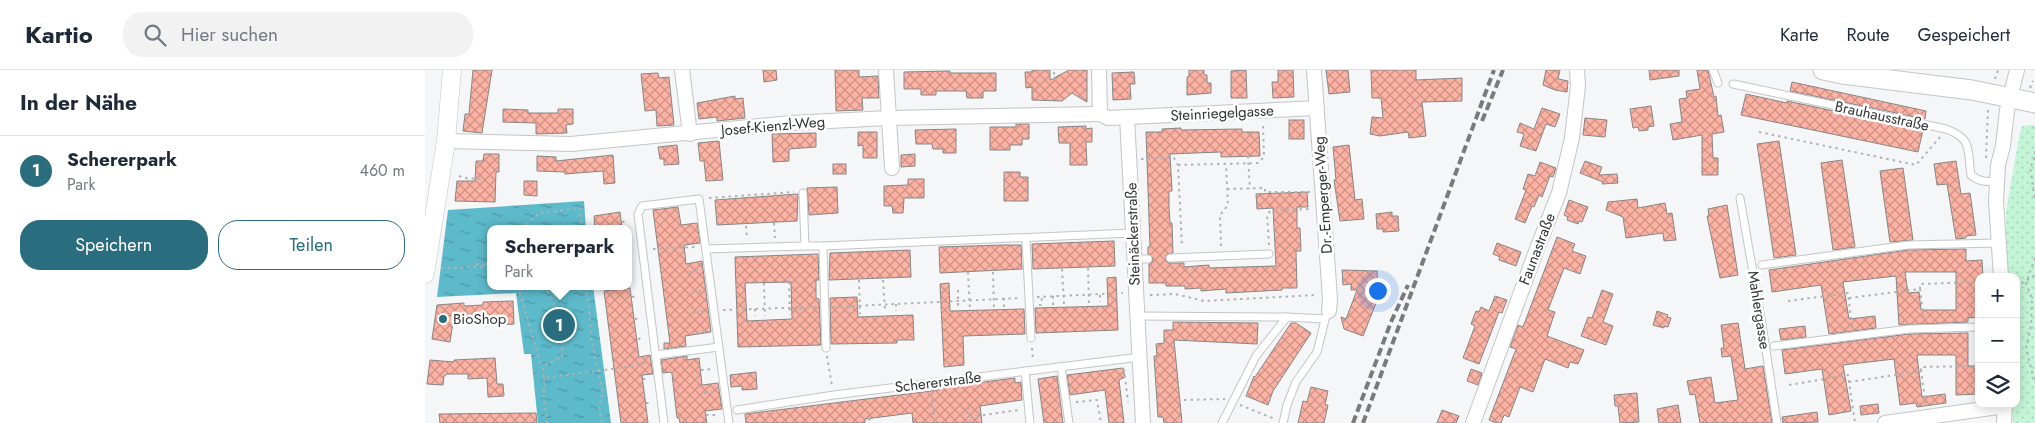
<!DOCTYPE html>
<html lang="de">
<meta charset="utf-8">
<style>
body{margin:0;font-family:Jost,sans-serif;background:#f2f2f3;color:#1f2937}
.controls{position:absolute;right:15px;bottom:15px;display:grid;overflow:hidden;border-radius:10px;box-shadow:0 2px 12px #0003}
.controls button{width:45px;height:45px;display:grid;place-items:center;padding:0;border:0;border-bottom:1px solid #e0e1e3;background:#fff;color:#1f2937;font:25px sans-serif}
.you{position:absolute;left:952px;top:220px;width:18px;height:18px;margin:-12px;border:4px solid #fff;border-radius:50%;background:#1a73e8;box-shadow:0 0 0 8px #1a73e833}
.badge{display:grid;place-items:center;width:32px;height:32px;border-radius:50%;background:#296d7e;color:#fff;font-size:16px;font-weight:700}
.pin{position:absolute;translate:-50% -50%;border:2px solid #fff;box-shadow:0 1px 5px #0006}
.popup{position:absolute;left:62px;top:155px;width:145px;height:65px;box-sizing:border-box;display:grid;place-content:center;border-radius:10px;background:#fff;filter:drop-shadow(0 1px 4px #0005);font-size:16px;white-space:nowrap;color:#747a83}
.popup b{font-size:19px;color:#1f2937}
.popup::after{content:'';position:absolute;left:50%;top:100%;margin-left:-10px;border:10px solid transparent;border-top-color:#fff}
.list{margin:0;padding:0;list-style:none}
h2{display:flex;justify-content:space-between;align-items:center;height:65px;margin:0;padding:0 20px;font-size:21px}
h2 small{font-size:16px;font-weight:400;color:#747a83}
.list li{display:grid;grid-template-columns:32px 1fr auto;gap:15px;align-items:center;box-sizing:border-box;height:70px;padding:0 20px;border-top:1px solid #e0e1e3}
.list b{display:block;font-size:19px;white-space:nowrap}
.list p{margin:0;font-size:16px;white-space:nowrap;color:#747a83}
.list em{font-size:16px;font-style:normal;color:#747a83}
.actions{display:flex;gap:10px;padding:15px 20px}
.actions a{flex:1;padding:11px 0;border:1px solid #296d7e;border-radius:20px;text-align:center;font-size:18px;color:#296d7e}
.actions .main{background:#296d7e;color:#fff}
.icon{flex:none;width:28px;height:28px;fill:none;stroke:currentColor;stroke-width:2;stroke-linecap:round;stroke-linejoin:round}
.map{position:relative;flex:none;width:1610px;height:353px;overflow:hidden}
header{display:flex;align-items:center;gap:30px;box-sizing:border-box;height:70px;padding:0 25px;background:#fff;border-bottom:1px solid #e0e1e3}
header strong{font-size:24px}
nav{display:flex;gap:28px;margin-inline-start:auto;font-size:18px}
.search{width:350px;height:45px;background:#f2f2f3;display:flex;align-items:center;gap:12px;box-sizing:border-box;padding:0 18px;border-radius:20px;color:#747a83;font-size:19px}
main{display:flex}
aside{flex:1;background:#fff}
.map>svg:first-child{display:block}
</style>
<header>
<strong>Kartio</strong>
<div class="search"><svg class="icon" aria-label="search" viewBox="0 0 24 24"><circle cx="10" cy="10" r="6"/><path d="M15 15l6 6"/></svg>Hier suchen</div>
<nav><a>Karte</a><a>Route</a><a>Gespeichert</a></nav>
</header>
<main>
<aside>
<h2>In der Nähe<small></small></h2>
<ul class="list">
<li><span class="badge">1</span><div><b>Schererpark</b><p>Park</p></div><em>460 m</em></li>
</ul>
<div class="actions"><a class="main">Speichern</a><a>Teilen</a></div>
</aside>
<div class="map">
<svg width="1610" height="353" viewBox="0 0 1610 353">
<defs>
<pattern id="park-dots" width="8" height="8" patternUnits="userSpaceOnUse" patternTransform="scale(1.25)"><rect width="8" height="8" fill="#c4f5d7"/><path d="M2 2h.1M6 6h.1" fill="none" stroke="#a9d3b9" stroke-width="1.8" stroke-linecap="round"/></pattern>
<pattern id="water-ripples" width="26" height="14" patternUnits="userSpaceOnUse" patternTransform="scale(1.25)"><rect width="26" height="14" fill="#5dbacb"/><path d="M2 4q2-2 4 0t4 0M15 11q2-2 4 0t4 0" fill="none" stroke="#4d98a6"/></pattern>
<pattern id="building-cross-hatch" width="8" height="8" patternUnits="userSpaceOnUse" patternTransform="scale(1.25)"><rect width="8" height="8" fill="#fdb2a3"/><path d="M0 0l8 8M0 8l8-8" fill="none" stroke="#cd9286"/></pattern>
</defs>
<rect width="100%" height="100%" fill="#f4f6f7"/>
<!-- park -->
<path fill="url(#park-dots)" d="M1606,55H1610V353H1588L1587,334H1591V207H1582L1581,142L1594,67L1597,56Z"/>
<!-- water -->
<path fill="url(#water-ripples)" d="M159,131L161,159H65V216H168L186,353H113L106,284H99L91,223L12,227L23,140Z"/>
<!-- building -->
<g fill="url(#building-cross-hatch)" stroke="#888686" fill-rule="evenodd">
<path d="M48,0H67L57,63L38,61L40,44H44Z"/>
<path d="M338,0H351L352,10L339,12Z"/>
<path d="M410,0H434V7L453,6L454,28H437L438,40L411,41Z"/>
<path d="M607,0H625V10L644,0H662V32L647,23L637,31L607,30V17L601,18L600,2H607Z"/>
<path d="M764,0H779V5H782V13H786V23L762,25V7L764,6Z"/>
<path d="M821,0L822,28H806V1Z"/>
<path d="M853,0H868L869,27L848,28L847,12H853Z"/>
<path d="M901,0H923L925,22L904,24Z"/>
<path d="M946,0H991V10L1037,8V31L997,32L1001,66L984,68L983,62L955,66L945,64L947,47L958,48L956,28H947Z"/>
<path d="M1121,0H1135L1133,9L1143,11L1142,22L1130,20L1118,15Z"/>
<path d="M1224,0H1254V6L1225,10Z"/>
<path d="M1272,0H1283L1289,27L1291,26L1293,46L1296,45L1299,62L1287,64L1288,88H1293V105H1277V65L1248,70L1245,54L1257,52L1254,29L1262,28L1261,21L1275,19Z"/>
<path d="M525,1V3H571V21H558V28H542L541,21H511V25H496V19H479V2Z"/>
<path d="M709,2L710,14H705L706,29L688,30L687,3Z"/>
<path d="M233,3L234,8L244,7L249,55L232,56L231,40L220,41L216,4Z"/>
<path d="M1367,12L1501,41L1500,49L1365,21Z"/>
<path d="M1321,24L1362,33V31L1498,60L1493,82L1316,45Z"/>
<path d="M310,26V29L318,28L320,48L292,51V47L274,49L272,33Z"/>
<path d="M1226,36L1229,56L1223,57V60L1214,61L1213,57L1208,58L1205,39Z"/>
<path d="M1117,38L1135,44L1130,57L1121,54L1111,81L1095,76L1099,64L1092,62L1095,53L1109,59Z"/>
<path d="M78,39L103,40V43H133V39H148V54L141,55L142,63L111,64V53L78,52Z"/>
<path d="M1160,48L1182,50L1180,67L1158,65Z"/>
<rect x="864" y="50" width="15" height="19"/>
<path d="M591,54H604V69H597V75H585V80H565V57H591Z"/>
<path d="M661,56V59L667,58V72H661L662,95H645V73H634L633,57Z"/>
<path d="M756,58V60L817,59V62H834L835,86L796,87V82L745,84L747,121H744V137L745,153H747L748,183L741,185V191L745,193H759V197L784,195V198L851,196L848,138L832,139L831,124L882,122L883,137H872V158H875L876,181H871L872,218H857V220L801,223V219L776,221V218L760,219V216H741V213H724V194L727,192L728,189L723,184V177H725L721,62H737V59Z"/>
<path d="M531,59V83H518V79H508L507,74H491L490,60Z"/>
<path d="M433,62H452V88H438V75L433,76Z"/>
<path d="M391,63V77L364,79V91L348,92L347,64Z"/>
<path d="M294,71L298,110L281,111L279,91H275L273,73Z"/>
<path d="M1354,71L1371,185L1349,188L1332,74Z"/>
<path d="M252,75L254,94L239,95V89H235L233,77Z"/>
<path d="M924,75L930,130L937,129L939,149L915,151L909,110H911L908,77Z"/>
<path d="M59,84H74V102H71L70,132L30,131L32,111H50L51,91H58Z"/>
<path d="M490,84V96L476,97V85Z"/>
<path d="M188,85L190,113L179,114L178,101L140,104V102L112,101V86L131,87V91Z"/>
<path d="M1417,90L1430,177L1408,180L1396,93Z"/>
<path d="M1160,91L1177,97L1174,105L1192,104L1193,113L1177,114L1178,112L1155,103Z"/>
<path d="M1531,91L1536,124L1545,123L1551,165L1541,166V168L1531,169L1522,114L1512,115L1509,94Z"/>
<path d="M1115,92L1131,98L1128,107L1125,106L1117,127L1114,125L1109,137L1107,136L1100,153L1090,149L1101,120L1098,119L1103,104L1110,106Z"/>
<rect x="408" y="94" width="13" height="10"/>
<path d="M1478,98L1488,170L1465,172L1455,101Z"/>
<path d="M579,102H595V107H603V131H579Z"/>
<path d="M483,109H499V128H479L478,143H468L467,136H459V116L483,115Z"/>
<path d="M99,111H112V126L99,125Z"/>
<path d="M412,117L413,143L384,145L382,118Z"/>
<path d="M373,124L372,151L292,155L290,130Z"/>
<path d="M1212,129L1213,138L1240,133L1242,144L1247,143L1251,170L1239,171L1238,163L1201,168L1198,147L1181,140L1183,132Z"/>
<path d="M1144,130L1163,137L1157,152L1154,151L1153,154L1142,150L1143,147L1139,145Z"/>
<path d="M1302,135L1313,205L1295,208L1282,146H1284L1283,139Z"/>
<path d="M253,137L256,155L272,153L275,173L259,175L261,194L277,191L286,262L260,266L261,276L239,279V273H245L228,140Z"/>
<path d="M195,142L197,159H170L169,146Z"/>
<path d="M967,142V146H973L974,161L958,162V159H952L951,144Z"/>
<path d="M1132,167L1150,174L1147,181L1161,186L1155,204L1139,198L1123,240L1130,242L1122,266L1159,280L1153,294L1145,292L1143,298L1120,289L1108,322L1095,317L1084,347L1079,345L1076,353H1071L1064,350L1091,279L1085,277L1093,255L1098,257Z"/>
<path d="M689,171L690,196L608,199L607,174Z"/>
<path d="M1072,173L1096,182L1091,196L1074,190L1075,187L1068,184Z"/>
<path d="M577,175H596L597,199L515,203L514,177Z"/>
<path d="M1541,179V191L1557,190L1558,207H1554V247L1543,248V252L1474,255L1471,206L1418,212L1424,249L1450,246L1451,258L1404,264L1396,215L1347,222L1344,200L1483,180ZM1480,202H1531V240H1496L1494,222L1483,223Z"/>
<path d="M485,180L486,207L404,210L405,183Z"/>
<path d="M393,184L394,210H391V228L394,229L396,275L313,277L310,187ZM366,212L367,249L322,251L320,213Z"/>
<path d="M917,200L952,201L953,228L938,266L919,259L916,247L921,249L932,220H926V214L918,215Z"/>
<path d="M691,207L693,260L611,263L610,238L683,236L682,208Z"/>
<path d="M524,213L525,241L599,239L600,264L538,266L539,295L519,297L515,214Z"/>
<path d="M205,218L214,287L225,285L228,304L217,305L223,353H196L179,221Z"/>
<path d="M1177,220L1188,224L1178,252L1188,256L1181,275L1156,266L1163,247L1167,248Z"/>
<path d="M1070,226L1082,230L1077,243L1074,242L1054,294L1038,288L1050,256L1046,254L1051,241L1054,242L1056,237L1064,241Z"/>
<path d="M432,227L433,247L488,245L489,270H472V273L406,274L405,228Z"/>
<path d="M88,231L89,254L59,256L58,249H39L40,252H28L25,272L7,269L12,235L39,233V236L58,235V232Z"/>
<path d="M1232,241L1243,245L1242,247L1246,248L1243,257L1239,256V258L1228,255Z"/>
<path d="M748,252L833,253L832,274L749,270L757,353H739L738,347H733L729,286H732L731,274L739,273V260H748Z"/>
<path d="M866,253H871L886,263L848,321L843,335L821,326L829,306L830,307Z"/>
<path d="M1313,253L1320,299L1338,296L1347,353H1275L1270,324L1265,325L1262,311L1286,307L1290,333L1313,330L1306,286L1297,287L1296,278H1299L1296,255Z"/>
<path d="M1380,256L1381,267L1356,270L1354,259Z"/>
<path d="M1543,263V296H1553L1554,324L1531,325V285H1492L1497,327L1520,324L1521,333L1492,337L1491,333L1475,335L1469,289L1418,295L1426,341L1404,345L1397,299L1360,304L1357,280L1484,264Z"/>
<path d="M262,286V290L274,288L277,315L293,313L297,339L280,341L282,353H255L254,348H252L247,304L246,302L238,303L236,290Z"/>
<path d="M70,288L72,314H78L79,326L63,327L62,308L43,309V304H22L19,306L18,315L2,314L5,290L29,292V290Z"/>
<path d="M698,298L700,307L694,310L699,353H684L680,320L645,325L642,305Z"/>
<path d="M1046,299L1057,303L1053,315L1042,311Z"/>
<path d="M331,302L332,319L317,320V316L306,317L305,305Z"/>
<path d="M632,306L638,353H619L613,309Z"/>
<path d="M590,308V313L596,312L597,330L555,336L557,353H488L487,343L440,349V353H321L320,344L514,320V318Z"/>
<path d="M886,317L903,321L900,335H903L899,353H873L878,331L882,332Z"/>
<path d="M1212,323L1214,352L1195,353L1193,336H1190L1189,325Z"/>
<path d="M1453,334L1454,343L1436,345L1435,336Z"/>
<path d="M1253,335L1256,353H1234L1232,339Z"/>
<path d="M1017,340L1034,346L1031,353H1012Z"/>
<path d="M1392,342L1393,352L1358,353L1357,347Z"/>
<path d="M111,343L112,353H15L14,344Z"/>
</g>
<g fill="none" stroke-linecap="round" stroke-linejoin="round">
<!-- service casing -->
<g stroke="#c4c5c7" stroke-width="9">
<g id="service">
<path d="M1288,0L1293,13"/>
<path d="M1308,14L1521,59C1548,69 1542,79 1546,105C1554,112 1562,112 1572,111"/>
<path d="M378,123L380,176H398L401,278"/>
<path d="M1315,128L1337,254L1352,353"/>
<path d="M601,169L606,268"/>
<path d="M398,176L707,163"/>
<path d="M281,179L380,176"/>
<path d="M745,188L844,184"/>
<path d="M709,189H723"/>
<path d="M1337,195L1483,175L1575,173"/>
<path d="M712,246L862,247"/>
<path d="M1349,276L1484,259L1554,257"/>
<path d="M231,285L294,277"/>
<path d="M636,297L644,353"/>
<path d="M600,301L605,353"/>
<path d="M312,340L409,325L715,287"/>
<path d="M239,353L213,144L217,136L274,129L304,353"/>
<path d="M797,353L831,286L862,247L899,249"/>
<path d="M858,353L862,335L871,312L892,282L901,246"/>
</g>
</g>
<!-- minor casing -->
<g stroke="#c4c5c7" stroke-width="16">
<g id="minor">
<path d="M257,0L265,64"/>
<path d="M461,0L467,98"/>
<path d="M674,0L675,44L683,48L892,38"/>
<path d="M889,0L905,229L904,241"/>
<path d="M702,47L718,353"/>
<path d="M21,71L146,74L366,53L463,48L675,44"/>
<path d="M1576,207L1571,131L1573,95L1578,76L1582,40L1592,0"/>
<path d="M1048,353L1113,176L1134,123L1147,68L1153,16L1152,0"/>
<path d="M1460,353L1580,336"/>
<path d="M1579,353L1580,334"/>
</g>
</g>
<!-- tertiary casing -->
<g stroke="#c4c5c7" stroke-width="19">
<path id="tertiary" d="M0,204L21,71L27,0"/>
</g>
<!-- secondary casing -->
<g stroke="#c4c5c7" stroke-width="21">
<path id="secondary" d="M1398,0L1417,4L1547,20L1610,33"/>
</g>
<!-- path -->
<g stroke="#b0b2b3" stroke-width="2" stroke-dasharray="2.5 4" stroke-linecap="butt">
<path d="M627,9H629V0"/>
<path d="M1570,9L1573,0"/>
<path d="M1605,18L1608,11"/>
<path d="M1334,62L1491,95L1515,67"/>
<path d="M1610,81L1609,91L1605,97L1610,131"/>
<path d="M823,86L825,119"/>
<path d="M1561,88L1563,38"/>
<path d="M716,89L749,88L753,95L757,177"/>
<path d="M753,95L833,93L839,87L838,53"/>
<path d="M34,106L39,108L56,109L57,111"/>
<path d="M802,119L840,118V122H885"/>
<path d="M284,128L369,122"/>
<path d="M197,152L203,151"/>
<path d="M349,153L350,168"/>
<path d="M321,156L322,168"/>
<path d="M96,159L114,143L155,138L157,159"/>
<path d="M844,175L842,145L846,140L887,139"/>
<path d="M796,176L795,145L803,135L801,94"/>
<path d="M228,179L270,177"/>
<path d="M1610,188L1601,213L1607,229L1606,256L1601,278L1610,314"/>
<path d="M51,194L65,196"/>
<path d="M16,198L55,197L65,192"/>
<path d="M663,198L664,233"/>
<path d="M637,199L639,234"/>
<path d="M264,202L274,201"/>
<path d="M543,202L545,241"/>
<path d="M568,202L569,240"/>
<path d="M204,205L210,204"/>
<path d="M434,210L435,244"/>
<path d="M458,210L460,241"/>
<path d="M364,212L365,245"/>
<path d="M339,213L340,246"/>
<path d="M93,216L115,292L118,296"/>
<path d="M119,216C134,236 138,263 137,287L118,296L119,308L209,296L222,292"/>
<path d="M160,216L164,236L166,269L178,323L174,337L177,353"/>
<path d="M1591,217L1610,205"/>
<path d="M1495,219V214L1554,212"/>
<path d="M533,220V238"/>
<path d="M267,222L276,221"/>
<path d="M675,225V232"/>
<path d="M725,225L750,224L779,231L891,225"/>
<path d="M628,226V235"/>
<path d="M207,227L213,226"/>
<path d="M612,227L698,223"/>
<path d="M579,228V238"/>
<path d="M1424,228L1495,219L1499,250"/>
<path d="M1363,231L1423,223L1427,257"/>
<path d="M471,234V241"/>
<path d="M614,235H616L617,227"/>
<path d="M424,236L425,243"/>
<path d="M408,237L595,228"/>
<path d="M375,238L376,245"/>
<path d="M330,239V246"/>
<path d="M298,240L391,237"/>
<path d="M269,242L281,241"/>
<path d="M210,249L216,248"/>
<path d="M271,262L281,260"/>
<path d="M213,269L219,268"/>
<path d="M607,278L608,290"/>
<path d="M402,286L407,316"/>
<path d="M699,299L703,332"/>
<path d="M276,300L287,299"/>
<path d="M1496,301V297L1554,296"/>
<path d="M119,308L121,320L118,321L122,353"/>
<path d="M218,309H224"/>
<path d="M1424,312L1496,301L1501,335"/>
<path d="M1364,315L1423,305L1430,353"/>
<path d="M279,323L290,322"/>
<path d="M506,323L510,353"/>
<path d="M759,330L800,329"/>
<path d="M651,332L672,330L676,353"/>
<path d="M221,333H227"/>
<path d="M815,335L850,349"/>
<path d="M543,337L545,353"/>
<path d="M281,345H293"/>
<path d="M545,347L594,340"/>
<path d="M444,348L445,353"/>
</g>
<!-- service -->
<use href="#service" stroke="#fff" stroke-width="7"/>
<!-- minor -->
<use href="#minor" stroke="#fff" stroke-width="14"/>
<!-- tertiary -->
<use href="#tertiary" stroke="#fff" stroke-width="18"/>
<!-- secondary -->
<use href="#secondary" stroke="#fff" stroke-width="19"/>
<!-- rail -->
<g stroke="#797a7b" stroke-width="4" stroke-dasharray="8 4" stroke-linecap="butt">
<path d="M1057,51L1078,0"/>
<path d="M928,353L966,252L983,215"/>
<path d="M938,353L1069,0"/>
</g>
</g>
<!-- markers -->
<circle fill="#296d7e" stroke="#fff" stroke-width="2" cx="18" cy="249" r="5"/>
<g text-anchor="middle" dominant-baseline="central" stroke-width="5" stroke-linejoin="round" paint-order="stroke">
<!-- street labels -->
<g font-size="15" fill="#333435" stroke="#fff">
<text transform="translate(797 43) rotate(-3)">Steinriegelgasse</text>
<text transform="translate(1457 46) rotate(12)">Brauhausstraße</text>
<text transform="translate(348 56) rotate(-5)">Josef-Kienzl-Weg</text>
<text transform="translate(898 125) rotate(-94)">Dr.-Emperger-Weg</text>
<text transform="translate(708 164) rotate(-92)">Steinäckerstraße</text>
<text transform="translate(1112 179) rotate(-69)">Faunastraße</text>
<text transform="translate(1334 240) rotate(81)">Mahlergasse</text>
<text transform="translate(513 312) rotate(-7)">Schererstraße</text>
</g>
<!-- poi labels -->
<g font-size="15" fill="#333435" stroke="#fff" text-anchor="start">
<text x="28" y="249">BioShop</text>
</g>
</g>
</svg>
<div class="controls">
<button>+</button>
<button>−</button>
<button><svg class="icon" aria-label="layers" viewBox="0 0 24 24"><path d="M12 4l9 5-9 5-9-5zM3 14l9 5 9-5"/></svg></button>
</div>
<div class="you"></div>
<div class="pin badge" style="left:134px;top:255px">1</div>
<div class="popup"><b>Schererpark</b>Park</div>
</div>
</main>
